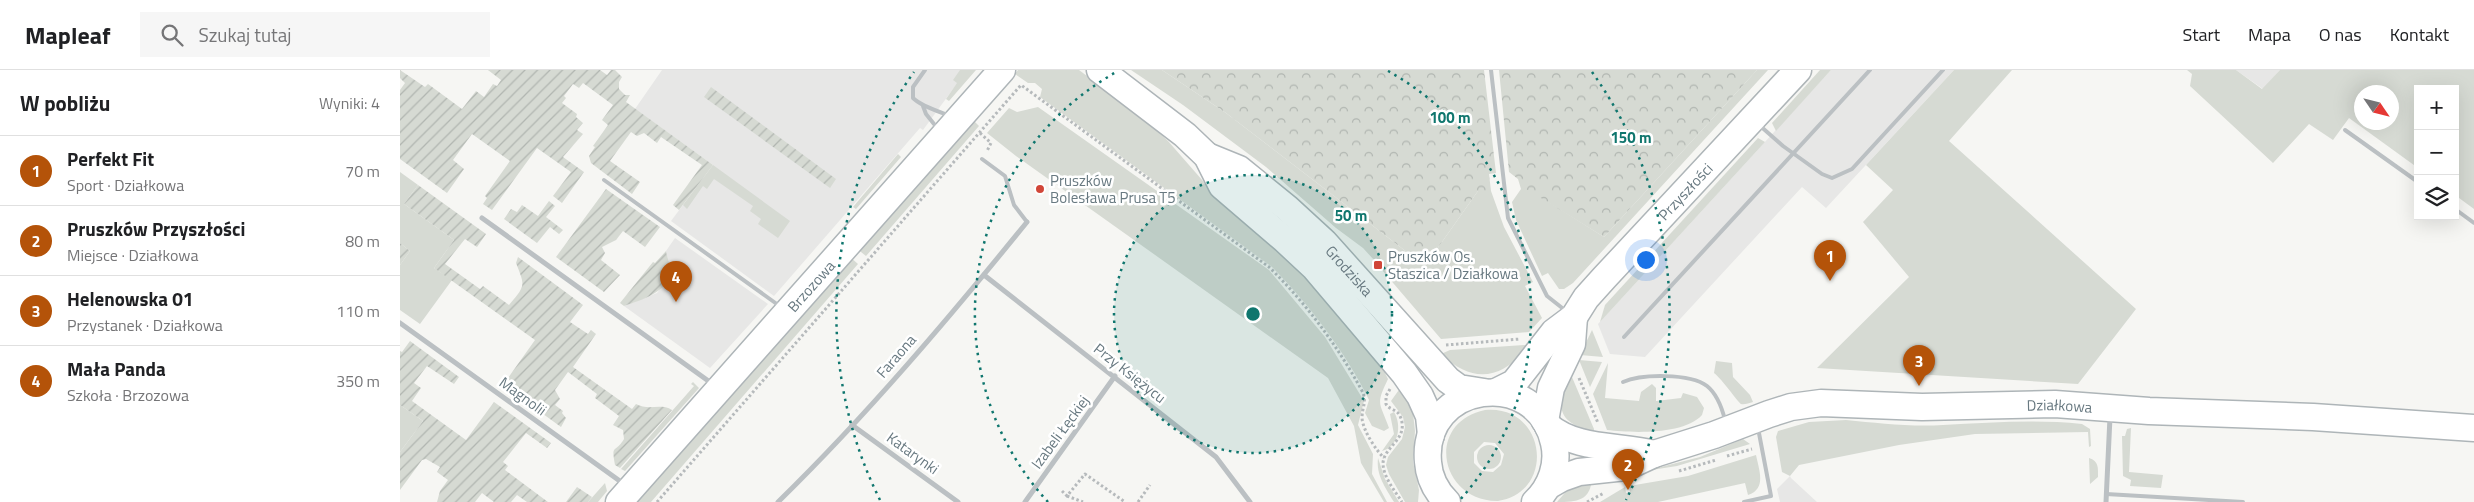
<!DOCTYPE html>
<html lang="pl">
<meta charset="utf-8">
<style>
body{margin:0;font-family:"Titillium Web",sans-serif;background:#f6f6f6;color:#202124}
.controls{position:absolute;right:15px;top:15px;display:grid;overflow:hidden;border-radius:0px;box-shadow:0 5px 20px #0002}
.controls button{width:45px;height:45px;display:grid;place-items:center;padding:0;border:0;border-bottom:1px solid #e0e0e0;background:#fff;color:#202124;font:25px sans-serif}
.compass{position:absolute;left:1954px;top:15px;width:45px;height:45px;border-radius:50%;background:#fff;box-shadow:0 5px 20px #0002;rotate:125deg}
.you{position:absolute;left:1245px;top:189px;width:18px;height:18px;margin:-12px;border:4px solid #fff;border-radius:50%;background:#1a73e8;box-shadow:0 0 0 8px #1a73e833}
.badge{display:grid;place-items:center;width:32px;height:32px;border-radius:50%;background:#b45309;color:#fff;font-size:16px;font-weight:700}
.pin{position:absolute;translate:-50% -41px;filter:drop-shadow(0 1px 2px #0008)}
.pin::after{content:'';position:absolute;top:26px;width:18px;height:15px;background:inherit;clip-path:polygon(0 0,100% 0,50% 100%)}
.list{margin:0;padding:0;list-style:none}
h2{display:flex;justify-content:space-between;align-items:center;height:65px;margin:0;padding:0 20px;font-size:21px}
h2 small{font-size:16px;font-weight:400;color:#757577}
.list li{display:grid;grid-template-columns:32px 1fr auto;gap:15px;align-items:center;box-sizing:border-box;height:70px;padding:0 20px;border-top:1px solid #e0e0e0}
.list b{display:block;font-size:19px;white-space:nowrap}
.list p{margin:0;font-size:16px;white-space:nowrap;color:#757577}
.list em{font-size:16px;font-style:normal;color:#757577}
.icon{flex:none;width:28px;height:28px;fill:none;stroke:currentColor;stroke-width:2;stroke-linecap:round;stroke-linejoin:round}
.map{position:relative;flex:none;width:2074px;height:432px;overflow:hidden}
header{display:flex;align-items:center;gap:30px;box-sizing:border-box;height:70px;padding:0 25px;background:#fff;border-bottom:1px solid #e0e0e0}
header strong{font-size:24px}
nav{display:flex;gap:28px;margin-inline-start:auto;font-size:18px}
.search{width:350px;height:45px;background:#f6f6f6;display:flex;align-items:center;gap:12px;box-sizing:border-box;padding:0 18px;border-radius:0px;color:#757577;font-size:19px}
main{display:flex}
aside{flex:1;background:#fff}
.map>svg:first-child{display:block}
</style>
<header>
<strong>Mapleaf</strong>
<div class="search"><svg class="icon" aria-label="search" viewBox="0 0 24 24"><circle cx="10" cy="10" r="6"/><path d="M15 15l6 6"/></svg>Szukaj tutaj</div>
<nav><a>Start</a><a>Mapa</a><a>O nas</a><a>Kontakt</a></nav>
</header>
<main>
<aside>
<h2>W pobliżu<small>Wyniki: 4</small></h2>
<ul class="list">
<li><span class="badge">1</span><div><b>Perfekt Fit</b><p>Sport · Działkowa</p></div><em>70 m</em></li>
<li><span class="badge">2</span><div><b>Pruszków Przyszłości</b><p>Miejsce · Działkowa</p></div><em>80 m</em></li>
<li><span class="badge">3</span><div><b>Helenowska 01</b><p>Przystanek · Działkowa</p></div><em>110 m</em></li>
<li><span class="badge">4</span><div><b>Mała Panda</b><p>Szkoła · Brzozowa</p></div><em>350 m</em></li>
</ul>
</aside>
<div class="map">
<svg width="2074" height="432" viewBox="0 0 2074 432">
<defs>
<pattern id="forest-crowns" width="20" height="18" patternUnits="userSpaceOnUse" patternTransform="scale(1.25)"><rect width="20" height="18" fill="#d6dad3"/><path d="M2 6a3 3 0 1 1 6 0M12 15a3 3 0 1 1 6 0" fill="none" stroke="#b1b6b1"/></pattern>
<pattern id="garden-furrows" width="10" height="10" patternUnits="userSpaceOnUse" patternTransform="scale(1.25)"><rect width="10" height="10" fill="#d6dad3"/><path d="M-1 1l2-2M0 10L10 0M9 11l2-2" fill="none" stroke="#b1b6b1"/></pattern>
</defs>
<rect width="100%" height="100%" fill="#f6f6f3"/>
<!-- built -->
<g fill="#e7e7e6">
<path d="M262,0H567L523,60L520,58L374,226L271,151L313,95L235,39Z"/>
<path d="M1431,0H1554L1426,138L1402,117L1245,287L1210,284L1198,254Z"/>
<path d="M1836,0H1880L1863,19Z"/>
<path d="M275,168L368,234L310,298L224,236L257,223L269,207L270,201L266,181Z"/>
<path d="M1390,406L1391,408L1417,432H1380L1377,419Z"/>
</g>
<!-- grass -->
<g fill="#d6dad3" fill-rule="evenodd">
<path d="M560,0H576L549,31L546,29L557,13L553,10Z"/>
<path d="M618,0H679L743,48L768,71L810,119L904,203L988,300L985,303L988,309C975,336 980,332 989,358L984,361L972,356L965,343L969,330C947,284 908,233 872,197L640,27L642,19L635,13H628L615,4Z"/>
<path d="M731,0H762L826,43L1025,196L1078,121H1091L1104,157L1133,212L1125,216L1142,248L1129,262L1041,269L982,200L985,198L976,188L974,190L963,178L936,158L866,97L783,35Z"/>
<path d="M1357,0H1368L1173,213L1164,219H1159L1148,203L1142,206L1116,150L1112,132L1121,119H1128L1204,167Z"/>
<path d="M1378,0H1385L1296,91L1295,90Z"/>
<path d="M1420,0H1431L1376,61L1372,53Z"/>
<path d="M1554,0H1612L1549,71L1736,239L1678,314L1417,298L1509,207L1463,152L1493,120L1466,95Z"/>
<path d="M1787,0H1836L1862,19L1880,0H2074V139L2055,125V19H2018V98L1949,48L1933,70L1909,54L1873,93L1790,16L1792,4ZM1992,22V52H1962V22Z"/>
<path d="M638,37L869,200L925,267L964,331L958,355L973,384L972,404L987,432H984L961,393L954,356L928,308L616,86L587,63L609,38L617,42Z"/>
<path d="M574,51L579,56L466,186L456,178Z"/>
<path d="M1358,68L1365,72L1200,252L1205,235Z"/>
<path d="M498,84L501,87L456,139L453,137Z"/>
<path d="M313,95L390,151L378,168L358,154L361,149L350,141L353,136L314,109L307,119L303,116L287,139L283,135Z"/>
<path d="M0,102L18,115L4,134L54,170L34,198L52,210L20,254L0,240V195L10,181L0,173Z"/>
<path d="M449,186L458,194L251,432H233Z"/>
<path d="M1192,260L1203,287L1180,285Z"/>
<path d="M1124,275L1130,276C1101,309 1074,315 1041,284L1050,280Z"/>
<path d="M1179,290L1202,292L1190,317Z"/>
<path d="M1316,291L1332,293L1333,307L1350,325L1353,332C1349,333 1344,335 1341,334C1338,332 1322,309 1314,303Z"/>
<path d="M1208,293L1205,328L1239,331L1241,322L1252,314L1256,318V331L1281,328L1283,323L1297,327L1304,338L1302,345C1284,365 1232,363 1207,360L1193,324Z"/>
<path d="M1169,300L1194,359V363C1152,349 1159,337 1169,300Z"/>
<path d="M293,312L299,318L225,401L221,399L294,316L291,314Z"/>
<path d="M1001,317L1013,343L1015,361L1013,392L1019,420L1018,432H1005L989,404L986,395L988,387L1002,369L1005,357L1003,347L991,331Z"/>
<path d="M0,335L23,351L0,382Z"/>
<path d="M1085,340C1146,334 1157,422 1098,431C1040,432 1024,353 1085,340ZM1084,372L1095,373L1104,384L1101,395L1093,402L1082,401L1074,393V382Z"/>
<path d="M994,342C1002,355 999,377 982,381L994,364L990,344Z"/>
<path d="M1446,350C1478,353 1510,357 1543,355C1589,353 1635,349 1682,354L1690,359L1691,376L1689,377L1688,362L1575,364L1499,375L1399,395L1390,406L1382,402L1376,367L1378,361L1409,352Z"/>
<path d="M1731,358L1729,402L1763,405L1761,418L1730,416L1731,410L1723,406L1722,366H1725L1727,359Z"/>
<path d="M1343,369L1350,374L1277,396L1245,401L1300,387Z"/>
<circle cx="1089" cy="387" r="12"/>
<path d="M1356,385C1359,400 1367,419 1348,425L1345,413L1258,432H1200L1225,417L1226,423L1230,422L1229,416L1288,406Z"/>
<path d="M978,388L985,409L999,432H994C985,417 976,405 978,388Z"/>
<path d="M1689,388C1699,391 1698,398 1698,407L1690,414Z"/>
<path d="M1192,407C1191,431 1177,432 1157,432L1169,418Z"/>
<path d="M205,413L207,421L198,432H188Z"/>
</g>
<!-- forest -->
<g fill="url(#forest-crowns)">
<path d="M762,0H1084L1096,103L1089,104L1091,121H1078L1025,196L826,43Z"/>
<path d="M1099,0H1357L1204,167L1128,120L1121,119L1118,109L1109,102Z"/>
</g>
<!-- garden -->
<g fill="url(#garden-furrows)">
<path d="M0,0L25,17L28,14L62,39L76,21L84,27L93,14L97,16L101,10L88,0H200L207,5L211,0H215L222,7L219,12V19L225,25H230L226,32L313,95L279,140L273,135L302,95L261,67L257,73L244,63L237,66L231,62L210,91L240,112L232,124L191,93L189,86L195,77L193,76L208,55L202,50L213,35L183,13L179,18L173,14L164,26L166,28L162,33L177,44L176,47L183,53L177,60L183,64L163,87L184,102L162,133L153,126L171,102L137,78L92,140L83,134L87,128L85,126L110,91L72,64L53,90L64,99L47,123L0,89V20L5,13L0,8Z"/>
<path d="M311,17L436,109L430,118L304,27Z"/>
<path d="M18,115L86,164L77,177L65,169L45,194L80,219L83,216L109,235C126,215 125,216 116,193L118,187L183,235L170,252L188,264L191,260L196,264L173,297L232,339L236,334C248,341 261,333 272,340L220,398L215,395C211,373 215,384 224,369L223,360L213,355L219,346L195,328L197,324L168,302L155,320L160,329L155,335L163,341L162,343L166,348L161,357L103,315L135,270L34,198L54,170L4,134Z"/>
<path d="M206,119L260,157L245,177L223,161L216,170L202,177L205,183L201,190L220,205L204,222L156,187Z"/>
<path d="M149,131L155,136L146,147L163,160L159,164L150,157L137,173L104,149L111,139L117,142L122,135L138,146Z"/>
<path d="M0,173L10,181L0,195Z"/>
<path d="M266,181C267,187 270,194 270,200C270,222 241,230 224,236L220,233L253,192L255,193Z"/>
<path d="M10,271L59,307L54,314L27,296L14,313L21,318L12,331L66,370L94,332L151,373L147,378L126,363L103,392L108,396L105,400L148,432H127L117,425L111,432H94L82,423L75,432H37L40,421L48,410L37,402L40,397L26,389L22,390L0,420V382L23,351L0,335V281L2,282Z"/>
<path d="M177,417L192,427L188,432H166Z"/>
</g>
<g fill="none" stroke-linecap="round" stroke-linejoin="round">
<!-- secondary casing -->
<g stroke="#aeb5b8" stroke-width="29">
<g id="secondary">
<path d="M700,0L785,65L807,86L822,116L885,170L915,198L1004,303L1020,326L1029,346L1031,365"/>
<path id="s1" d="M807,86L839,99L887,138L924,172L1048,310L1059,318L1084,322"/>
<path id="s2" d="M1096,322L1114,313L1154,262L1174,247L1186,228L1204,208L1398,0"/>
<path d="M1145,351L1151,318L1172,274L1174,247"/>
<path d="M1148,356C1176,380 1219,375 1254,384"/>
<path id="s3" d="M1148,416L1162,408L1179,402L1226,397L1254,384L1314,365L1369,344L1391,337L1421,333L1522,337L1655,334L1749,341L1913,347L2074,358"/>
<path id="s4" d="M219,432L602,0"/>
<path d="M1047,432C1036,421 1029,407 1028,392C1021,312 1137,295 1154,373C1159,394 1151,417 1135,432"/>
</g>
</g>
<!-- path -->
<g stroke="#b6babc" stroke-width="3" stroke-dasharray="2.5 2.5" stroke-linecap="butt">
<path d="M580,63L591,73L587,81"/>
<path d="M1046,275L1120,269"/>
<path d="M1179,308L1198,353"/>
<path d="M990,319L986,326V334C989,340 997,339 1000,346C1010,369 984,376 983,393C983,407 995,421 1002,432"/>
<path d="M1327,386L1352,379"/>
<path d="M1279,401L1316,390"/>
<path d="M662,421L667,426L685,404L725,432"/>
<path d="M667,426L683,432"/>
<path d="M257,432L621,15L869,197C905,232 937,275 961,319C968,331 962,336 962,348C963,361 976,380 984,388"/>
<path d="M738,432L750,415"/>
<path d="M1187,432L1204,423"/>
</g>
<!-- lane -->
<g stroke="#bbc0c3" stroke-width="4">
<path d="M525,0L513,17V28C521,36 537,41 548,45"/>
<path d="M1091,0L1108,148L1147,226L1166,241"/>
<path d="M523,36L526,44L538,59"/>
<path d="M1358,54L1383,76L1422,104L1432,108L1452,99L1543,0"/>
<path d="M1945,60L2018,112"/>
<path d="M582,89L605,106L614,135L627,152"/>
<path d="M204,110L381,237"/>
<path d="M2055,139L2074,153"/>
<path d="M1224,267L1470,0"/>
<path d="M1223,312C1241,304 1290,303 1307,316C1317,324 1322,338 1325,350"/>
<path d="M1706,424L1843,432"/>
<path d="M1344,432L1371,426L1358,358"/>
</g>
<!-- street -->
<g stroke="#bbc0c3" stroke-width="5">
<path d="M82,148L314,315"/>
<path d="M584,205L816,387L850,432"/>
<path d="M0,253L224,414"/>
<path d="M452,355L558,432"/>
<path d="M378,432C467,345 549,248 627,152"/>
<path d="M625,432L715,306"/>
<path d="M1706,432L1710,347"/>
</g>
<!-- secondary -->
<use href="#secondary" stroke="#fff" stroke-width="26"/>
</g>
<!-- distance rings -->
<circle cx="853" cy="244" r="139" fill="#0f766e" fill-opacity=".12"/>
<g fill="none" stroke="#0f766e" stroke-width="2.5" stroke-dasharray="2.5 5">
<circle cx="853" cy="244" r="139"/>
<path d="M648 432A278 278 0 0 1 718 1M988 1A278 278 0 0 1 1058 432"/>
<path d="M480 430A417 417 0 0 1 514 2M1192 2A417 417 0 0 1 1226 430"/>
</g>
<!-- markers -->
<g fill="#d14638" stroke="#fff" stroke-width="2">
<circle cx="640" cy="119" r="5"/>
<rect x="973" y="190" width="10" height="10" rx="2.5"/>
</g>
<g text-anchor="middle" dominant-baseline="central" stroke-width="5" stroke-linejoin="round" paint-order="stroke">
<!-- poi labels -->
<g font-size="15" fill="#687981" stroke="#fff" text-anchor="start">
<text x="650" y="110">Pruszków<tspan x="650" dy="17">Bolesława Prusa T5</tspan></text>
<text x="988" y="186">Pruszków Os.<tspan x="988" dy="17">Staszica / Działkowa</tspan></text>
</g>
<!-- street labels -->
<g font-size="15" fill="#687981" stroke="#fff">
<text stroke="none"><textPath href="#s2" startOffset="278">Przyszłości</textPath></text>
<text stroke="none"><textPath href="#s1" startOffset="185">Grodziska</textPath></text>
<text stroke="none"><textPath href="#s4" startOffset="289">Brzozowa</textPath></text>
<text transform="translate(496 286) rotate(-49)">Faraona</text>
<text transform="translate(730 303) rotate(38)">Przy Księżycu</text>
<text transform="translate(123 326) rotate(36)">Magnolii</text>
<text stroke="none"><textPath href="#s3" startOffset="526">Działkowa</textPath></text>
<text transform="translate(660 362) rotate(-54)">Izabeli Łęckiej</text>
<text transform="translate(513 383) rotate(36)">Katarynki</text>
</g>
</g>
<circle cx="853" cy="244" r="8" fill="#0f766e" stroke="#fff" stroke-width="2.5"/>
<g font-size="15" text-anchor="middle" font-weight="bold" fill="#0f766e" stroke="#fff" stroke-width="5" stroke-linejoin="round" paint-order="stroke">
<text x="1050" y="53">100 m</text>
<text x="1231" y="73">150 m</text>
<text x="951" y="151">50 m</text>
</g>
</svg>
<div class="controls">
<button>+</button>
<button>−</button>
<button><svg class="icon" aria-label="layers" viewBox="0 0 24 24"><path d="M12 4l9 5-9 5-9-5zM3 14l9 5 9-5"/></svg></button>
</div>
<svg class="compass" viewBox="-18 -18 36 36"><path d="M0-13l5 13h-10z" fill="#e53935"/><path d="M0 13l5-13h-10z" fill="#757577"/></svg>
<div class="you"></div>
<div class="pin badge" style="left:1430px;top:211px">1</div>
<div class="pin badge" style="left:1228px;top:420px">2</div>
<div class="pin badge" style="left:1519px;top:316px">3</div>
<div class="pin badge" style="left:276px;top:232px">4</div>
</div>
</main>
